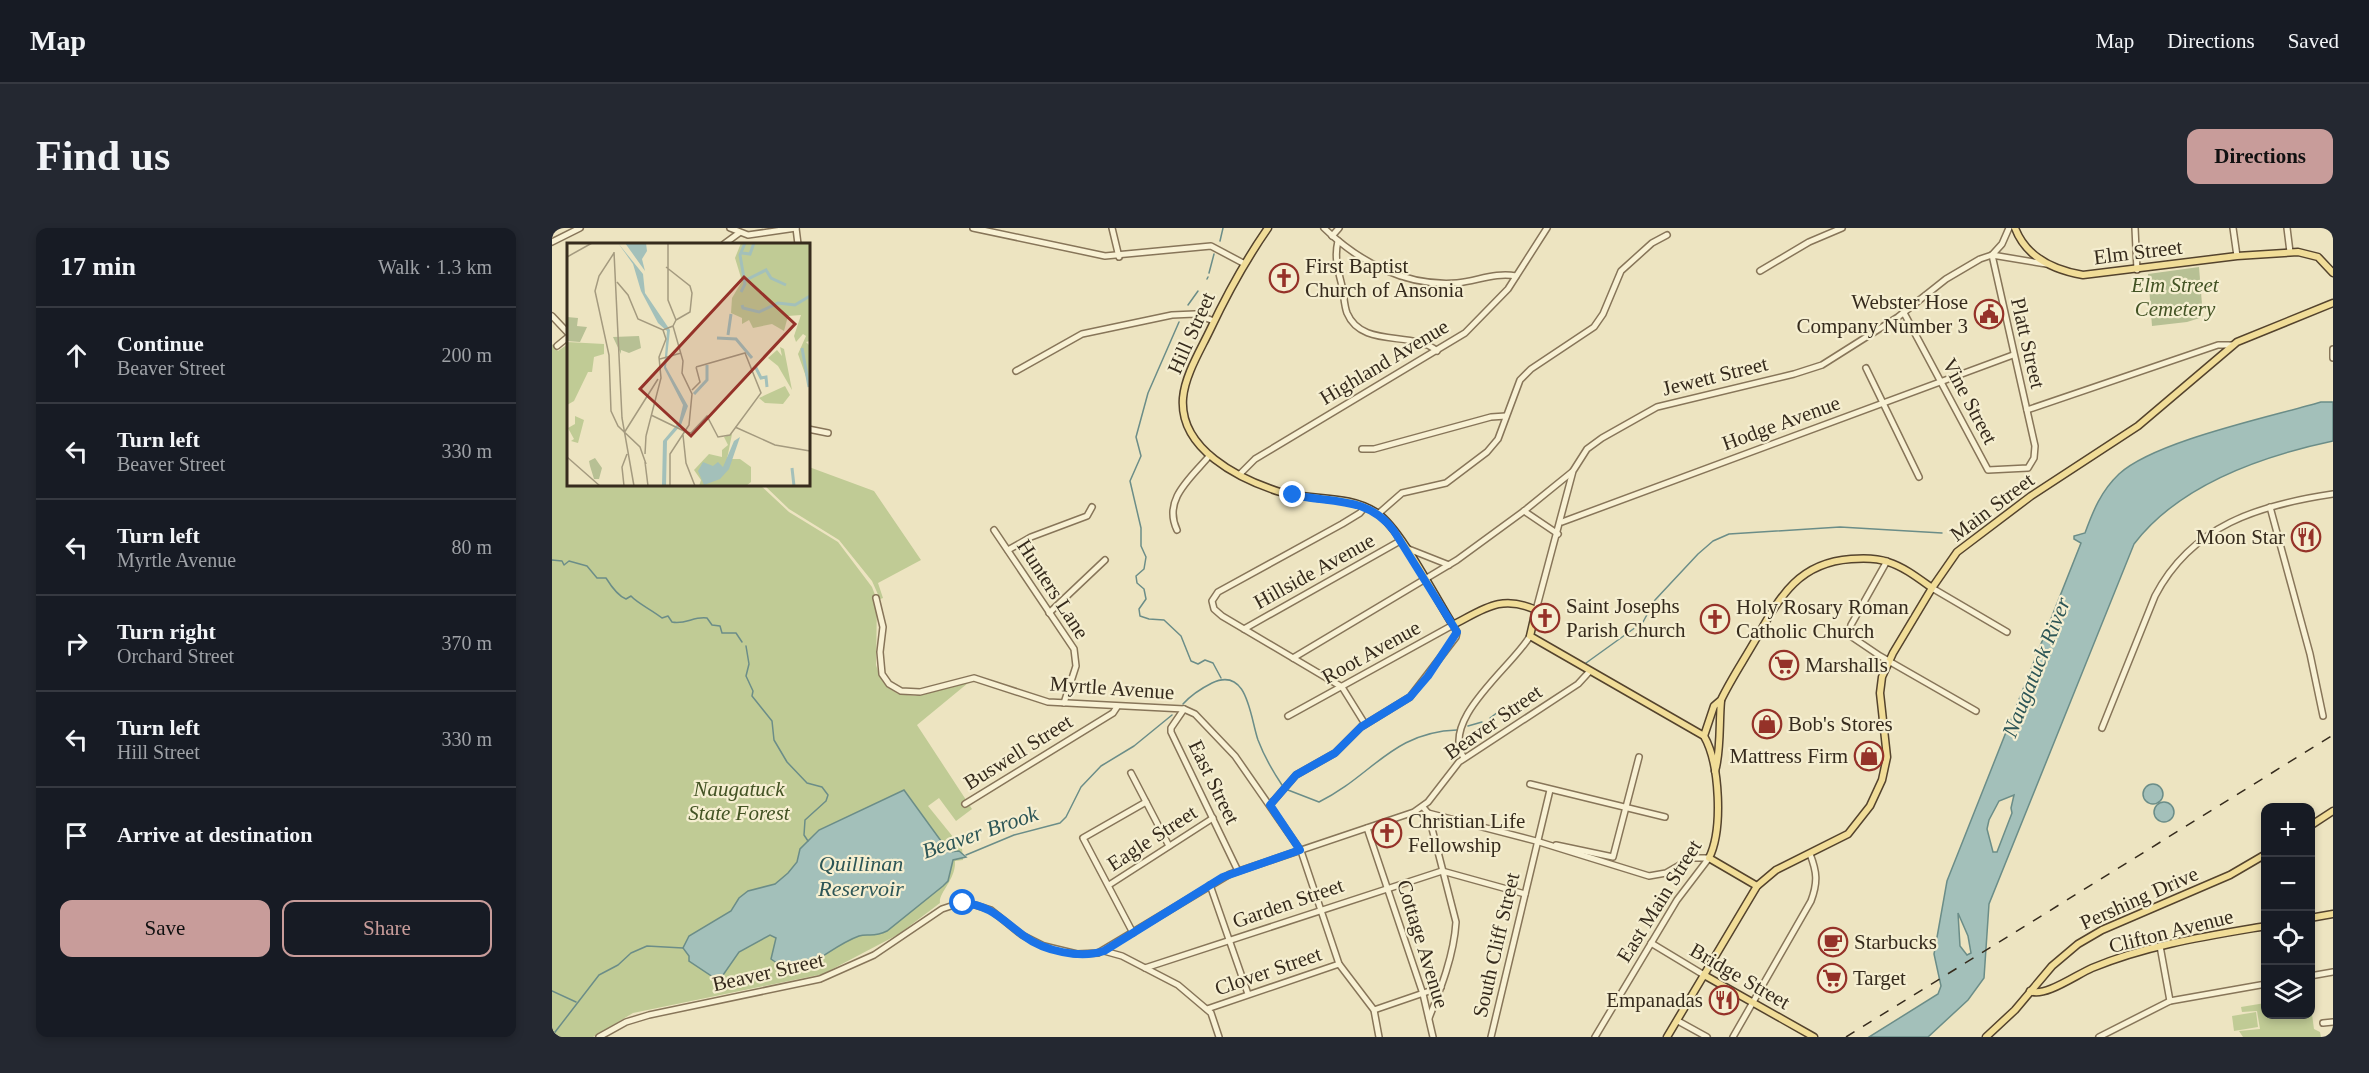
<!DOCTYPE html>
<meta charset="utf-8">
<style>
body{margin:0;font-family:Georgia,serif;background:#242831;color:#f1f3f6}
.controls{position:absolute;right:18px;bottom:18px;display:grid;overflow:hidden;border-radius:12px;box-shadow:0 3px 9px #0003}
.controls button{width:54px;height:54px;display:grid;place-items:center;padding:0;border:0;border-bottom:2px solid #363941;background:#171b24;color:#f1f3f6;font:30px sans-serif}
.stop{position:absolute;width:18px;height:18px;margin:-14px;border:4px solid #1a73e8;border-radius:50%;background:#fff}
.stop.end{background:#1a73e8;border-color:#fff;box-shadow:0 2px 6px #0008}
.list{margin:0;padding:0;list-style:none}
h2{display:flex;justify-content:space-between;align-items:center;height:78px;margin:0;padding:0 24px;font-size:26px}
h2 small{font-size:20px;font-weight:400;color:#9ea1a6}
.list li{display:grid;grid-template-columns:39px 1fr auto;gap:18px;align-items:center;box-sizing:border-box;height:96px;padding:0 24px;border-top:2px solid #363941}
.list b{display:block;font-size:22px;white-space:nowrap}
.list p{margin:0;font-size:20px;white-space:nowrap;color:#9ea1a6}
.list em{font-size:20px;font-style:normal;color:#9ea1a6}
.actions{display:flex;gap:12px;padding:18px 24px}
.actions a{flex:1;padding:14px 0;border:2px solid #c89c9a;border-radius:12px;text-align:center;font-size:21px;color:#c89c9a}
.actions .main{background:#c89c9a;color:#111}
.icon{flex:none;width:33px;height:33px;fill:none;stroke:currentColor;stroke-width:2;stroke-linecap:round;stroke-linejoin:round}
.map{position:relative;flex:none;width:1781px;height:809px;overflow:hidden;border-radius:12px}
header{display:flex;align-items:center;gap:36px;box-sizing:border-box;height:84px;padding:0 30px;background:#171b24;border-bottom:2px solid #363941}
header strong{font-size:28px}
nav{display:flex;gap:33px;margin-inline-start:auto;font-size:21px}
.intro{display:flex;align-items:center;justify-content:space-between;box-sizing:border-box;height:144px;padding:0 36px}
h1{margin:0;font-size:42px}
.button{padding:15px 27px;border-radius:12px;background:#c89c9a;color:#111;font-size:21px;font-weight:700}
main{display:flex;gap:36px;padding:0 36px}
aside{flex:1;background:#171b24;border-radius:12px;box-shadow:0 3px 9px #0003}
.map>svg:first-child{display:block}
</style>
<header>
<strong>Map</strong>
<nav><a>Map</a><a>Directions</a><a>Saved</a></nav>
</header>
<div class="intro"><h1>Find us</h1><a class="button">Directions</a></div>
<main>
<aside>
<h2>17 min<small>Walk · 1.3 km</small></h2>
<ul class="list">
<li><svg class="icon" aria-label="ahead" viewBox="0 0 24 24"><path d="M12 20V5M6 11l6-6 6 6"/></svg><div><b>Continue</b><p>Beaver Street</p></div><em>200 m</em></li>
<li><svg class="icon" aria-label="left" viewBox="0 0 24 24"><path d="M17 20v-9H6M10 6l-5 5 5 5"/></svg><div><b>Turn left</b><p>Beaver Street</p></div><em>330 m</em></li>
<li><svg class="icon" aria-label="left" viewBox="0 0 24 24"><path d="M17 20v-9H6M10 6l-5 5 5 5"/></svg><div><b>Turn left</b><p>Myrtle Avenue</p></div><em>80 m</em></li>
<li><svg class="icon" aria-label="right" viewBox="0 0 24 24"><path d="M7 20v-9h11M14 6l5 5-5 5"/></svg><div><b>Turn right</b><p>Orchard Street</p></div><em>370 m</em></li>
<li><svg class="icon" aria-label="left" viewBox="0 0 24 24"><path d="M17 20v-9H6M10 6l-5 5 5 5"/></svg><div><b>Turn left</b><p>Hill Street</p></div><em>330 m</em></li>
<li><svg class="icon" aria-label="arrive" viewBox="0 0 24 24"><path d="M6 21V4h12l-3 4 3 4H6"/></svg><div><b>Arrive at destination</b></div></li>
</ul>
<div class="actions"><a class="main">Save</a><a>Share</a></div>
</aside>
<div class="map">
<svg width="1781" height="809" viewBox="0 0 1781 809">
<rect width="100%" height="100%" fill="#ede4c1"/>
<!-- green -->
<g fill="#c0cb95">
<path d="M0,116L6,123L16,116V256L208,257L237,284L286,314L320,359L325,372L324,437L328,449L335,459L346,466L363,468L394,458L416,455L365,497L420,581L404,593L387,570L376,578L410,620L411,632L403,633C404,652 386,665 388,675L347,706L271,746L81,785L41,809H0Z"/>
<path d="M257,239L322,263L369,332L326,355L331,370L328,371L320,353L287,312L237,281L212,257L256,256Z"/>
<path d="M1713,775L1714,786H1758L1759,779L1762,801L1768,804L1769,809H1691L1687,803L1708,801L1705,783L1690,784L1689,779Z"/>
<path d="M1704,784L1706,799L1682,803L1680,788Z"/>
</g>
<!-- cemetery -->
<path fill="#b7c094" d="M1647,39L1651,89L1635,94L1600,98L1596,46Z"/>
<!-- water -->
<g fill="#a3c0ba" stroke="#6b8d88" stroke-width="1.5" fill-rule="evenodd">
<path d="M1769,174H1781V213C1710,228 1627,257 1582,316L1437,676L1432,750L1416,772L1376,809H1317L1386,766L1389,758L1382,726L1395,653L1529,315L1522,311V308L1533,305C1541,283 1549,263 1567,246C1603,213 1718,189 1769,174ZM1462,567L1459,580L1460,585L1445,624H1441L1435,601L1437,592L1447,573ZM1406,685L1416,708L1419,725L1415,727L1408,718Z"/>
<circle cx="1601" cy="566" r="10"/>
<path d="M352,562L397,624L407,623L414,629L401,632L396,653L391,658L335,703C321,710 316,705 307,708C282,717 264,737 238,744L219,731L224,710L218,707L187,724L169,750L161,749L137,733V728L131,720L137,708L179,683L187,670L196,663L223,656L236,645L245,634L248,621L267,602Z"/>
<circle cx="1612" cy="584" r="10"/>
</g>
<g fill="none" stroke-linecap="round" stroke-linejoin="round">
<!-- stream -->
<g stroke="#6b8d88" stroke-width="1.5">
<path d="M668,13L671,0"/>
<path d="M657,45L662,26"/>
<path d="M655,51L656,49"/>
<path d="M636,77L646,63"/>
<path d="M627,94L596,165L584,209L589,228L578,253L589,300V318L594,329L592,341L584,348L585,355L592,361L594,371L587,381L588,388L597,391L612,392L629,408L639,433L646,436L653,432L661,435L669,450"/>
<path d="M0,332L10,333L12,337L17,333L35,338L45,350H54C59,358 66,368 74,371L79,368C85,375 100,382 110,390L116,388L120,394C133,397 142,388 155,390L160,397L168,398L170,405H184L190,414"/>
<path d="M194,418L197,436L194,448L201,463L200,468L220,493L222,512L235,534L255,555L270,559L276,567L274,573L253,592L252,607L256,613"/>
<path d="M1034,435L1091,394L1103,372L1146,326L1161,313L1177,306L1288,299L1390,305"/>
<path d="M631,476C640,466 648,461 660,455C696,438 698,489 706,512C712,528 720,542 730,557"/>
<path d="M938,490L946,484"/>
<path d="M916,498L930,494"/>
<path d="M736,562L767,574C820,548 840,504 905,502"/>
<path d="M414,627L462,607L508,595L514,589L529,559L549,538L582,518L620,487"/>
<path d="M0,763L24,774"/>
<path d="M0,808L47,747L66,737L79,725L95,718L131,720"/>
</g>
<!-- minor casing -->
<g stroke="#877559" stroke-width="8">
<g id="minor">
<path d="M178,0L196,7L244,0"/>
<path d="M244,0L246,16"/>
<path d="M421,0L553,28L659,18L691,35"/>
<path d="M560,0L567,29"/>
<path d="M772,0C807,34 854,59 905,55C925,53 944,44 964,48"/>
<path d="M1583,0L1585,42"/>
<path d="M1681,0L1685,28"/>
<path d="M1735,0L1738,24"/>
<path d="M780,8L787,0"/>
<path d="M786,13C782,29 786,42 790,58C792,67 792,77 795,85C810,121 861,102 885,123"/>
<path d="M0,14L28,0"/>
<path d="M172,16L187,5"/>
<path d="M1440,27L1450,16L1457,0"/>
<path d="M1208,43L1257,14L1290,0"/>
<path d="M1352,85L1436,242L1476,240L1482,230L1483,218L1440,27"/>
<path d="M0,88L16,105"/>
<path d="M5,118L16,109"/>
<path d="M1781,121V130"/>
<path d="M1314,140L1367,249"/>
<path d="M464,143L530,106L620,87L643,86L662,93"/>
<path d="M1475,182L1666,117H1681"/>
<path d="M256,201L276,205"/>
<path d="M810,221H822L939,189L954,188"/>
<path d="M688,246L703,231L913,105L956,61L995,0"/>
<path d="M813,279L808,285L790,296L666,364L660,373L662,381L670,388L790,459L813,496"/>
<path d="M1718,279L1758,426L1771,488"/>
<path d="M972,283L1006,306"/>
<path d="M826,286L850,265L894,255L935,224L946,211L968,152L979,141L1042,99L1051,86L1069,43L1100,15L1115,7"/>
<path d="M1010,294L1461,127"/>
<path d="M442,302L522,421L524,438L512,475"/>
<path d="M625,302C610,271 640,249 658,227"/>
<path d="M854,320L897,337"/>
<path d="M456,322L479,309L535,288L540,279"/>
<path d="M1335,333L1299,397L1297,407L1328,428L1424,483"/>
<path d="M1380,360L1455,404"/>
<path d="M324,370L331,399L328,424L330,446L337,456L349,463L368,464L422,450L496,474L632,481L643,486L683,528L749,623L787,736L822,782L827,809"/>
<path d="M984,382L1021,243L1035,221L1050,210L1105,179L1242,146L1270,137L1346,89L1394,51L1428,31L1440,27L1494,36"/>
<path d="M497,385L553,332"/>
<path d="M692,401L848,313"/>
<path d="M741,430L905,332L972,283L1020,244"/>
<path d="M632,481L619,500V504L686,643"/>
<path d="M1550,500L1603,368C1640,297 1707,277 1781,266"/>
<path d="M912,530C887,492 961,438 978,408"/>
<path d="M579,545L617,618"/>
<path d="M978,556L1113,589"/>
<path d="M413,576L561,485L565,479"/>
<path d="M718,577L744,547L783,525L809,499L858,469L904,409L905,404L901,397L736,488"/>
<path d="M871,579L876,585L984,613L1097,648L1114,645L1140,630H1157L1125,672L1043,809"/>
<path d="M876,585L904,694C902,727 889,760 877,790"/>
<path d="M815,600L871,766L881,809"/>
<path d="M1004,617L1061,629L1087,529"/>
<path d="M557,657L661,590"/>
<path d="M658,657L696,766"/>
<path d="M581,705L531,610L594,574"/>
<path d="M1099,715L1152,747"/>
<path d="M1608,718L1618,773"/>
<path d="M552,723L570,728L626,757L659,785L667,809"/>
<path d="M593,740L890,643L973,666"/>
<path d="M1758,748L1781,744"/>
<path d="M655,781L787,736"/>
<path d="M822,782L889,759"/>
<path d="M1126,793L1155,809"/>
<path d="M1771,795L1781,794"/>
<path d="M47,809L74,794L97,787L268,751L322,727L390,681L405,676H420L439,682L470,707L492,718L525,726L546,725L678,646L862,584L876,574L907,534L1026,456L1037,444"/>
<path d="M939,809L998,562"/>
<path d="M1181,809L1259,673C1266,654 1265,644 1258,626"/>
<path d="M1547,809L1618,773L1714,756"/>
</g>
</g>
<!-- major casing -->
<g stroke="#54432d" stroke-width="9">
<g id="major">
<path d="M716,0C693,33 675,66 658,102C648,123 633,147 631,170C627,221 687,251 728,264C759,273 797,266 825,285C849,301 883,369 901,397C932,381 949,366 984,382L978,408L1152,508C1168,536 1171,602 1157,630L1205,658"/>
<path d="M1463,0C1474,29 1502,42 1531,47L1685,28L1746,24L1766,29L1781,45"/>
<path d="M1152,508L1162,478L1169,472C1178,453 1190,435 1201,416C1226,373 1243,335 1299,331C1311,330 1325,330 1336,334C1352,339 1366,350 1380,360"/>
<path d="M1163,543C1169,524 1167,494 1169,473"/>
<path d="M1758,598L1781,583"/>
<path d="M1758,690L1781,686"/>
<path d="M1152,747L1262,809"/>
<path d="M1478,763C1492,770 1524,747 1540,740C1595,717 1655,708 1714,698"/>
<path d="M1115,809L1205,658L1224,642L1296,606L1318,578L1330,552L1335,529L1328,465L1330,449L1341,425L1380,360L1405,324L1479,268L1586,198L1685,114L1781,75"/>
<path d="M1434,809L1463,782L1500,738L1526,716L1550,702L1678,647L1714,626"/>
</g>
</g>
<!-- minor -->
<use href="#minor" stroke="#f8f1d4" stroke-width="5"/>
<!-- major -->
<use href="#major" stroke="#f1dd98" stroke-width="6"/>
<!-- rail -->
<path stroke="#362b1d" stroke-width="1.5" stroke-dasharray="10 10" stroke-linecap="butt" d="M1294,809L1781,507"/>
</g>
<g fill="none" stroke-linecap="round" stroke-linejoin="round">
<!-- route -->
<path stroke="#1a73e8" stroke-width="8" d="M411,675C439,677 451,693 472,708C492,723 528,731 552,723L671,649L748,622L718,577L744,547L783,525L809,499L858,469L876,448L905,404L842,303C817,268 779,275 741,267"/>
</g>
<!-- icons -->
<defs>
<g id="church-ring" transform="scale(1.5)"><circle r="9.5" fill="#f5eed0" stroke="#953229" stroke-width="1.5"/><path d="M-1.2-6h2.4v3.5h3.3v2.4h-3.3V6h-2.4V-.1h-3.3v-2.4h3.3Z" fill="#953229"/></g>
<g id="civic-ring" transform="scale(1.5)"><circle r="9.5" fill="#f5eed0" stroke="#953229" stroke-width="1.5"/><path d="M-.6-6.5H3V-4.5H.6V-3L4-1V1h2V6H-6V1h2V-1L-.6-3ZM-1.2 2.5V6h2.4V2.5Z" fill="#953229"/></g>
<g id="restaurant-ring" transform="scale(1.5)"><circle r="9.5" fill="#f5eed0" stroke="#953229" stroke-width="1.5"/><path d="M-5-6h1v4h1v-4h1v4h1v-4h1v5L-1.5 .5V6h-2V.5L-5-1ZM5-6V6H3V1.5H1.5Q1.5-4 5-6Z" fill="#953229"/></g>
<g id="supermarket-ring" transform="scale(1.5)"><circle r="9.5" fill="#f5eed0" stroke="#953229" stroke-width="1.5"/><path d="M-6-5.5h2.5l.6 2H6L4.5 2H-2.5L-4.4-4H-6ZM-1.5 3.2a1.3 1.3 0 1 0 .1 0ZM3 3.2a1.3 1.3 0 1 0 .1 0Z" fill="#953229"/></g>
<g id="shop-ring" transform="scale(1.5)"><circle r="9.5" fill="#f5eed0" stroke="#953229" stroke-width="1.5"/><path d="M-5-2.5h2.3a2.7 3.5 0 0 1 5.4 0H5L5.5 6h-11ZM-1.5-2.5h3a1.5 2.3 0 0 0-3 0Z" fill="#953229"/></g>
<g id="cafe-ring" transform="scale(1.5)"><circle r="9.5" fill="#f5eed0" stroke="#953229" stroke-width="1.5"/><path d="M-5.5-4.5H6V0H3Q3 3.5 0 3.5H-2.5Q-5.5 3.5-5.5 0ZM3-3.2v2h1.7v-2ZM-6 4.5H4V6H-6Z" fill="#953229"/></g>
</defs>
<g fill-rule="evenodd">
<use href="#church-ring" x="732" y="50"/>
<use href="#civic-ring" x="1437" y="86"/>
<use href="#restaurant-ring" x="1754" y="309"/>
<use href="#church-ring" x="993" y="390"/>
<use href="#church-ring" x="1163" y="391"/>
<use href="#supermarket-ring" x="1232" y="437"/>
<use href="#shop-ring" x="1215" y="496"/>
<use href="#shop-ring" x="1317" y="528"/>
<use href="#church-ring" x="835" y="605"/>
<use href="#cafe-ring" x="1281" y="714"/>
<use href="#supermarket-ring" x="1280" y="750"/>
<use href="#restaurant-ring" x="1172" y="772"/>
</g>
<g text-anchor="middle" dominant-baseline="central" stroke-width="4.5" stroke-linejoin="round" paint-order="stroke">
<!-- street labels -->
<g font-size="21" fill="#362b1d" stroke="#f5eed0">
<text transform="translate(1586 24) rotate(-7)">Elm Street</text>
<text transform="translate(639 105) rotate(-66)">Hill Street</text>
<text transform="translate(1476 115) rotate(77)">Platt Street</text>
<text transform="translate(832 134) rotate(-31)">Highland Avenue</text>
<text transform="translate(1163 148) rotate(-14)">Jewett Street</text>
<text transform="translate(1418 173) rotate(62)">Vine Street</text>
<text transform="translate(1229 195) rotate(-20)">Hodge Avenue</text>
<text transform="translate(1440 279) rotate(-37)">Main Street</text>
<text transform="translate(762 343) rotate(-29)">Hillside Avenue</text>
<text transform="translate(501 361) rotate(57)">Hunters Lane</text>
<text transform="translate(819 424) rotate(-29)">Root Avenue</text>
<text transform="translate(560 460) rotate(4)">Myrtle Avenue</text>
<text transform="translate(941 494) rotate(-35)">Beaver Street</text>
<text transform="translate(466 524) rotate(-32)">Buswell Street</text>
<text transform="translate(662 554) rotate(64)">East Street</text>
<text transform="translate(600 610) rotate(-33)">Eagle Street</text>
<text transform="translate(1587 670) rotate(-24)">Pershing Drive</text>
<text transform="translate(1107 673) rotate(-58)">East Main Street</text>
<text transform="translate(736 675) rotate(-19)">Garden Street</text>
<text transform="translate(1619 703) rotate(-14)">Clifton Avenue</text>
<text transform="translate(871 716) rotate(73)">Cottage Avenue</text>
<text transform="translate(944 717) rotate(-77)">South Cliff Street</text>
<text transform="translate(716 743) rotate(-19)">Clover Street</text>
<text transform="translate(216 744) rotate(-13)">Beaver Street</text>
<text transform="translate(1188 748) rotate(30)">Bridge Street</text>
</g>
<!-- poi labels -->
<g font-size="21" fill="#362b1d" stroke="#f5eed0" text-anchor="start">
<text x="753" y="38">First Baptist<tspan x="753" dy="24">Church of Ansonia</tspan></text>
<text x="1416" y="74" text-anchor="end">Webster Hose<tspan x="1416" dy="24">Company Number 3</tspan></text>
<text x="1733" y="309" text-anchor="end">Moon Star</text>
<text x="1014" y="378">Saint Josephs<tspan x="1014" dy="24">Parish Church</tspan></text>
<text x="1184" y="379">Holy Rosary Roman<tspan x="1184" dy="24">Catholic Church</tspan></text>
<text x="1253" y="437">Marshalls</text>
<text x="1236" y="496">Bob's Stores</text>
<text x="1296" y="528" text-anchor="end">Mattress Firm</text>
<text x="856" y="593">Christian Life<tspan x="856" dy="24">Fellowship</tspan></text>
<text x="1302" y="714">Starbucks</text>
<text x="1301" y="750">Target</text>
<text x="1151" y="772" text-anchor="end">Empanadas</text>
</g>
<!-- park labels -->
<g font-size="21" font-style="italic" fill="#435324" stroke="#f5eed0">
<text x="1623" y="57">Elm Street<tspan x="1623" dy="24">Cemetery</tspan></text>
<text x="187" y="561">Naugatuck<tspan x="187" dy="24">State Forest</tspan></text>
</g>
<!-- water labels -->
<g font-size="22" font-style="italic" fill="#2c5556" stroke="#f5eed0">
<text transform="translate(1484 439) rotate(-68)">Naugatuck River</text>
<text transform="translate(428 604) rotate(-19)">Beaver Brook</text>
<text x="309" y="635">Quillinan<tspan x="309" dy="25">Reservoir</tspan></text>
</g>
</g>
<!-- overview -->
<g transform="translate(15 15)">
<rect width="243" height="243" fill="#ede4c1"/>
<path d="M174,0H243V98L239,99L243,103V145L231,111L239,93L236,91L229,99L227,93L234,72L221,73L217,88L205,81L186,85L182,77L175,81V75L164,70L165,55L175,38L168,15ZM0,99L37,101V111L27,114L25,129H21L7,158L0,162ZM213,104L217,106L225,147L211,123L201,115L210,107L215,113ZM218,143L223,152L216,161L198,160L192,155ZM8,173L17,177L11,200L4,198L7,196L1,185L8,181ZM165,191L160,216H173L184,224V239L179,243H132L134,237L127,227L142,211L155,214V207L161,202L157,194Z" fill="#c0cb95"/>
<path d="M0,74L11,75L10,83L20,84L13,99L0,98ZM72,93L74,105L62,110L54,107V111L46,94ZM28,215L35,225L32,236H27L23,223L22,218Z" fill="#b7c094"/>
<path d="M51,0L76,31L78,50L103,87L99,124L121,163L114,182L100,198L99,243H95L96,198L112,179L116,162L97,125L100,88L91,80L74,48L66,21ZM58,0H79L80,8L75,16L78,28ZM173,194L162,226L153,236L137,242L131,228L136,219L146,223L151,219L156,224L167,198Z" fill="#a3c0ba"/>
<path fill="none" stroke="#a3c0ba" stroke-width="3" d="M175,10L183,11L187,0M179,37L199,27L204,35L219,42M174,49L178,41L173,12L178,0M175,62L176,65L192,69L211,60L228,62L243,53M161,92L164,71M150,95L169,96L185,115M235,105L242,144M188,123L194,135L199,134L200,144M127,151L140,137V122M225,225L227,243"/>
<path fill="none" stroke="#a49a7f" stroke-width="1.5" d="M101,0V57L109,77M47,9L55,175L67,243M47,10L32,33L28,48L42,112L44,168L51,183L73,204L79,221M0,14L25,0M99,24L123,43L125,50L123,69L109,77M50,39L61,52L71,76L96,87L106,83M93,116L114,110M125,147L133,139L129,124M84,172L119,189M168,184L208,202L243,208M119,189L124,190L140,173L151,194L163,192L194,150L178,110L129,124M57,190L91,136M116,192L119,220L128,243M79,193L94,135L92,114L99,96L96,87M78,211L79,193M0,214L33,243M78,219L81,243M57,243L55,224L60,211M103,243V211L122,182L125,151L115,130L116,118L106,83L109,77"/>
<path fill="#953229" fill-opacity="0.15" stroke="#953229" stroke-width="3" d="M177,34L228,81L124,193L73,146Z"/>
<rect width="243" height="243" fill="none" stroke="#362b1d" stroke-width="3"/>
</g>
</svg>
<div class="controls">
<button>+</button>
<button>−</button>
<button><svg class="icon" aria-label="locate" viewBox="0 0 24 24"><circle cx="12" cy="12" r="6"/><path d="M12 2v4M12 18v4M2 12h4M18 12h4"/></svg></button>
<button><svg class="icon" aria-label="layers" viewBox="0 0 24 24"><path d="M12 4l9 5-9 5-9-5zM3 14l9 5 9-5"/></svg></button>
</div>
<div class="stop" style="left:411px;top:675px"></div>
<div class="stop end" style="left:741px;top:267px"></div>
</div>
</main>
